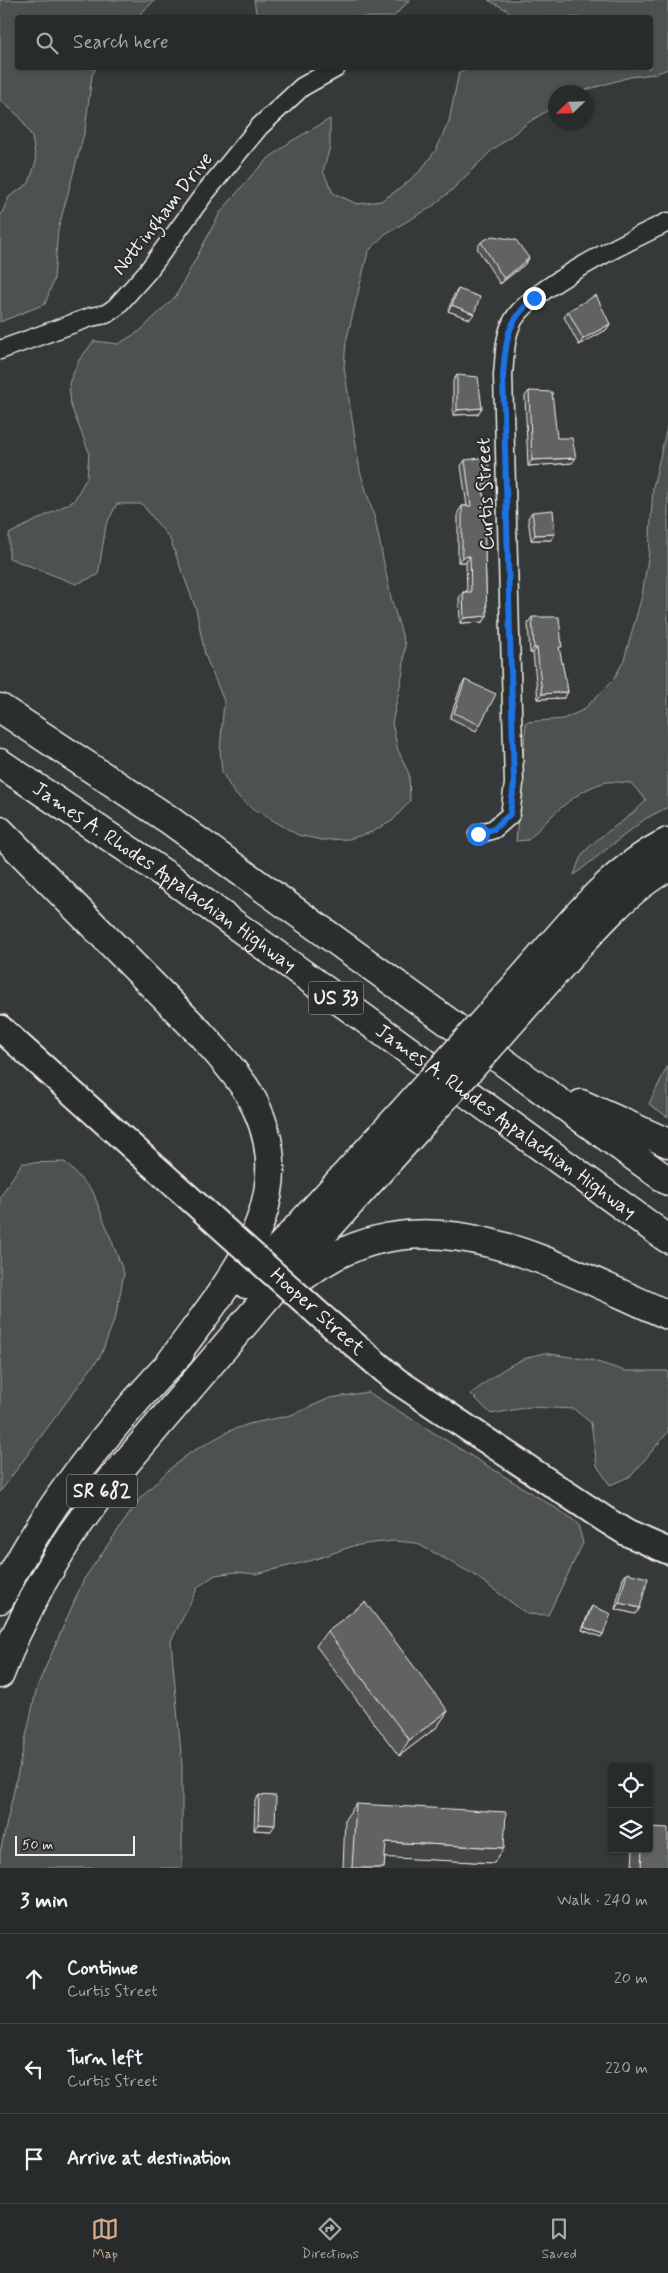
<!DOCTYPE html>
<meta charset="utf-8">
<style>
body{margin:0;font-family:Mynerve,sans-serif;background:#303333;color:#f1f3f6}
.controls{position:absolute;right:15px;bottom:15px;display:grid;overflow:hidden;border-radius:5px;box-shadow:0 1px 4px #0004}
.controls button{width:45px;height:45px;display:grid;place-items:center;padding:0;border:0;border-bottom:1px solid #444747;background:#282b2b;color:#f1f3f6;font:25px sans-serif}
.compass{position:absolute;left:548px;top:85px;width:45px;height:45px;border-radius:50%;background:#282b2b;box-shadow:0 1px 4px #0004;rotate:247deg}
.scale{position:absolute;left:15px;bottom:12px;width:120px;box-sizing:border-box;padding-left:5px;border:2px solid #f4f1e8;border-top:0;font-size:14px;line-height:18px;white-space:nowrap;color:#f4f1e8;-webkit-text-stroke:4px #2a2d2e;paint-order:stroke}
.stop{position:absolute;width:15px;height:15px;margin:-11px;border:4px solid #1a73e8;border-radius:50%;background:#fff}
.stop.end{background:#1a73e8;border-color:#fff;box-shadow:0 1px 5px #0008}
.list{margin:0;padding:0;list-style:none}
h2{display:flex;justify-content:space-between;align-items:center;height:65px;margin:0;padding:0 20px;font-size:21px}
h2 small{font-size:16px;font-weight:400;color:#a5a7a9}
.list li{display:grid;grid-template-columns:32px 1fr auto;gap:15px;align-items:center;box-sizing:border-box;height:90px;padding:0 20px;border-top:1px solid #444747}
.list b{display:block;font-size:19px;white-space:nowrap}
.list p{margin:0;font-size:16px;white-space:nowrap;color:#a5a7a9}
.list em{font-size:16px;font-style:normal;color:#a5a7a9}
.icon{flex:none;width:28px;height:28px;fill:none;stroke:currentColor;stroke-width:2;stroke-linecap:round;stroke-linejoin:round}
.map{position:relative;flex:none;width:668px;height:1868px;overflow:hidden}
.search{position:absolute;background:#282b2b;box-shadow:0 1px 4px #0004;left:15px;right:15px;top:15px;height:55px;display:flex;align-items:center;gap:12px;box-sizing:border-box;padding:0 18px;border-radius:5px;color:#a5a7a9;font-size:19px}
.sheet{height:335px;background:#282b2b}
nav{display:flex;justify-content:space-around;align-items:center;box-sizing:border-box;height:70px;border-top:1px solid #444747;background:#282b2b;font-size:14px;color:#a5a7a9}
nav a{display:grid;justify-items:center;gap:2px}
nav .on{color:#d6ab8b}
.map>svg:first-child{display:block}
</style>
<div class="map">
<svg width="668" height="1868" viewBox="0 0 668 1868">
<rect width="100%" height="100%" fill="#363939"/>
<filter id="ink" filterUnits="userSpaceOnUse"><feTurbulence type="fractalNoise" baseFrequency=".02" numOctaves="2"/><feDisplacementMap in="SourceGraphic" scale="10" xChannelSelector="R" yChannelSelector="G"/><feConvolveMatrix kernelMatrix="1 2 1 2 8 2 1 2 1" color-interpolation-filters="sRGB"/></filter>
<g filter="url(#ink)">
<!-- green -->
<g fill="#4e514f" stroke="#a1a19c">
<path d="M0,0H155L137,17L18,18V68H96L92,75L85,130L58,230L54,279L45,304L0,322V217L9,197L29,183L36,161L32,137L20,117L0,100Z"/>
<path d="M254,0H410L393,17L257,18Z"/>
<path d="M488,0H668V69L654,74L630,77L579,92H556L555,106L529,122L490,152L452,190L430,208L385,234L368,252L346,342L344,367L360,471L375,519L391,598L405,645L403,672L392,723L398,750L409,774L410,801L392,821L372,832L349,839L322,840L298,835L252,808L234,793L222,772L220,750L224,701L205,655L196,609L170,539L142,504H117L106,525L98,575L76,584L9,558V534L74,501L87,477L89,452L71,406L69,383L79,360L94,341L118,344L140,331L176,296L220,213L251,176L269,158L290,142L330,119V147L323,171L333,193L357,204L381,201L402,187L420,171L436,150L449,121L459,72L469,68H650V18L513,17L507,10Z"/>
<path d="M668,423V807L645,819L574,875C576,869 578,862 581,857C592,838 630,820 646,800L631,783C624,783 615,781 607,782C575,789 550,818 528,840L516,841L526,722L563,719L583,710L614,679L624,660L642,596L649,552L653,487Z"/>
<path d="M668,1065V1117L649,1104Z"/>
<path d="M65,1162L93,1192L124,1273L116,1315L101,1355L0,1492V1197L22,1163Z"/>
<path d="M544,1353L591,1360L625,1371H668V1432L631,1476L610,1485L597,1466L591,1423L574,1409L530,1407L491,1414L471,1394C496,1374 512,1360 544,1353Z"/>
<path d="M368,1392L562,1512L578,1525L583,1543L548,1615L527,1614L473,1574L416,1543L395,1541L373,1543L353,1546L313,1560L256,1574L236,1572L215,1575L198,1587L171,1641L182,1765V1868H0V1853L37,1687L84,1579L141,1497L172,1467L190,1453L229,1431L249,1424L291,1415L330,1398Z"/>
</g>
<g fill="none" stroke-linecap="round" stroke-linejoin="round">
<!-- street casing -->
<g stroke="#f4f1e8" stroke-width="21">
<g id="street">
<path d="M0,350L91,317L106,314L116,307L148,271L205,193L259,127L302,87L336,68"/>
<path d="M478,834L494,829L510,815L514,784L503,375C505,357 504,335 514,319C533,287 632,239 668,222"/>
</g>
</g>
<!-- secondary casing -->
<g stroke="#f4f1e8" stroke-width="29">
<g id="secondary">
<path d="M0,1028L207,1214"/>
<path d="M322,1317L397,1381L606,1520L627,1533L668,1551"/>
</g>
</g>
<!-- highway casing -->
<g stroke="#f4f1e8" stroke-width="31">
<g id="highway">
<path d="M0,708L168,819L668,1181"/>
<path id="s1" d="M0,763L172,879L668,1239"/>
<path d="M0,831L200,1033C217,1052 234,1070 248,1092C311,1198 226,1284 168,1366"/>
<path d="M519,982C564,932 607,872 668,842"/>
<path d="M536,994C573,954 620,892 668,867"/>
<path d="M581,1104L668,1143"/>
<path d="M246,1284L401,1114"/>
<path d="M293,1285C414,1180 546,1262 668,1315"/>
<path d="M0,1599C42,1509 112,1424 180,1353"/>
<path d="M0,1674L15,1636L40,1586L70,1536L107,1485L290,1270L418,1128"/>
</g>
</g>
<!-- street -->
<use href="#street" stroke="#2a2d2e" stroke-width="18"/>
<!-- secondary -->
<use href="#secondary" stroke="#2a2d2e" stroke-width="25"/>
<!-- highway -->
<use href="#highway" stroke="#2a2d2e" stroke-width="28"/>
<!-- secondary-bridge casing -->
<g stroke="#f4f1e8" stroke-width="29" stroke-linecap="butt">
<path id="secondary-bridge" d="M207,1214L322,1317"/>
</g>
<!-- highway-bridge casing -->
<g stroke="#f4f1e8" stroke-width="31" stroke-linecap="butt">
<g id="highway-bridge">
<path d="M401,1114L519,982"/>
<path d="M418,1128L536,994"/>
</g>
</g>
<!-- secondary-bridge -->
<use href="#secondary-bridge" stroke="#2a2d2e" stroke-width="25"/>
<!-- highway-bridge -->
<use href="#highway-bridge" stroke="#2a2d2e" stroke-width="28"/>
</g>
<!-- wall -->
<g fill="#535554" stroke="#f4f1e8">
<path d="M481,242L529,258L525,264L500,284L477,248Z"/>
<path d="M458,289L470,319L448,311L454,295Z"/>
<path d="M568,311L610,324L606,330L579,345L564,317Z"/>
<path d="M457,375L478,414L453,415V381Z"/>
<path d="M529,391L557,438L572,463L528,466L525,396Z"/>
<path d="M465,460L491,483L487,489H483L487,616L483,622L460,623L459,598L463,592H467L466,562H458V512L462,506H467L461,466Z"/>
<path d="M532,512L551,540H531L528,518Z"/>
<path d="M532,617L559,650L568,692L564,698L538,699L533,653H530L528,623Z"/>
<path d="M465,680L480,725L476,731L450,718L461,686Z"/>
<path d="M627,1573L636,1614L615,1609L623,1578Z"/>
<path d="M592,1606L603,1634L601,1637L582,1630L590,1609Z"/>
<path d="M327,1631L448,1711L437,1727L399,1756L316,1646Z"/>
<path d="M259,1795L271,1831L254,1830L255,1801Z"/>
<path d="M356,1804L504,1848L494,1863L385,1857L384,1868H343L345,1819Z"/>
<path d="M633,1849H649L668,1868H632Z"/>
</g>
<!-- shaded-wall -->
<g fill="#444545" stroke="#f4f1e8">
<path d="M529,258L525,264L500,284L504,279Z"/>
<path d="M452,305L474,314L470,319L448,311Z"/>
<path d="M610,324L606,330L579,345L583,339Z"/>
<path d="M482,408L478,414L453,415L457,410Z"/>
<path d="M576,458L572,463L528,466L532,460Z"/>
<path d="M491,483L487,489L479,490L483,484Z"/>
<path d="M555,534L551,540H531L535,535Z"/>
<path d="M470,556L466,562H458L462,557Z"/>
<path d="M487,616L483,622L460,623L464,618Z"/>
<path d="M534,648H537L533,653H530Z"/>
<path d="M568,692L564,698L538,699L542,694Z"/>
<path d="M619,1603L640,1608L636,1614L615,1609Z"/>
<path d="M584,1627L603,1634L601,1637L582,1630Z"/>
<path d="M448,1711L437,1727L399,1756L409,1740Z"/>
<path d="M258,1824L275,1825L271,1831L254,1830Z"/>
<path d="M386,1842L504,1848L494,1863L375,1857Z"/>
</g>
<!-- building -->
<g fill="#616362" stroke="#f4f1e8">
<path d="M492,236L516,240L529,258L504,279L481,242Z"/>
<path d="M458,289L480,297L474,314L452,305Z"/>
<path d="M596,295L610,324L583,339L568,311Z"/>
<path d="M457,375L478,377L482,408L457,410Z"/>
<path d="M529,391L552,392L557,438H572L576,458L532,460Z"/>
<path d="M488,457L491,483L483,484L487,616L464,618L463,592H471L470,556L462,557V506H471L465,460Z"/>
<path d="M553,510L555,534L535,535L532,512Z"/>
<path d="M532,617H559L562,647H559L568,692L542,694L537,648H534Z"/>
<path d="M465,680L496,694L480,725L454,713Z"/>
<path d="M627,1573L648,1578L640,1608L619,1603Z"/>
<path d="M365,1602L448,1711L409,1740L327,1631Z"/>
<path d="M592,1606L611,1614L603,1634L584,1627Z"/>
<path d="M259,1795L276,1796L275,1825L258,1824Z"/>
<path d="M356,1804L506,1812L504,1848L386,1842L384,1868H352Z"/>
<path d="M649,1827L668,1828V1868H641L642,1849H649Z"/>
</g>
</g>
<g fill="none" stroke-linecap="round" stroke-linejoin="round" filter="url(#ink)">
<!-- route -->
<path stroke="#1a73e8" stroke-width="6" d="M478,834L494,829L510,814L514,784L503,375C506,340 506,322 534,298"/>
</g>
<g text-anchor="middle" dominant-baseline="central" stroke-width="4" stroke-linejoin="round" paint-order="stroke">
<!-- shield labels -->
<g fill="#2a2d2e" stroke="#b7b6b0" stroke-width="1">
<rect x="308.5" y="981.5" width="55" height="33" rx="4"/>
<rect x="67" y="1474.5" width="70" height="33" rx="4"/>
</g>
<g font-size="19" font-weight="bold" fill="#f4f1e8">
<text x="336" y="998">US 33</text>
<text x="102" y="1491">SR 682</text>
</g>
<!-- street labels -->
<g font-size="20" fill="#f4f1e8" stroke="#2a2d2e">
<text transform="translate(163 214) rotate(-52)">Nottingham Drive</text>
<text transform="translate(486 494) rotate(-92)">Curtis Street</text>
<text stroke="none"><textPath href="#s1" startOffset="200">James A. Rhodes Appalachian Highway</textPath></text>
<text stroke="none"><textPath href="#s1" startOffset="620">James A. Rhodes Appalachian Highway</textPath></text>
<text transform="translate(317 1312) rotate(42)">Hooper Street</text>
</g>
</g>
</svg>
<div class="controls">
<button><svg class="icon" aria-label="locate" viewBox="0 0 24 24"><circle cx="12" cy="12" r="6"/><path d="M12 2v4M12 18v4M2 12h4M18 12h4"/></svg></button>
<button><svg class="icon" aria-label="layers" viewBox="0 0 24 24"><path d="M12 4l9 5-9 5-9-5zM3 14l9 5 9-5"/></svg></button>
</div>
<svg class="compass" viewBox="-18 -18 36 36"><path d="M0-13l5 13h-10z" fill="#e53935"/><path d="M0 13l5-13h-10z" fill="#a5a7a9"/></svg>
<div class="scale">50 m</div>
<div class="stop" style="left:478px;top:834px"></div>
<div class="stop end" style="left:534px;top:298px"></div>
<div class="search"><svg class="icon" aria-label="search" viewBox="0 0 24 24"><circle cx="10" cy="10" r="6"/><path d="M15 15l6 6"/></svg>Search here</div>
</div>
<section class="sheet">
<h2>3 min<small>Walk · 240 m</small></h2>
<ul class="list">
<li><svg class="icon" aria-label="ahead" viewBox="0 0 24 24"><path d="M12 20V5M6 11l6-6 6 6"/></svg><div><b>Continue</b><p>Curtis Street</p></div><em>20 m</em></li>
<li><svg class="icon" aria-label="left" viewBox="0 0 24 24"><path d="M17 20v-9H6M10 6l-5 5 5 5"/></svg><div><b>Turn left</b><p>Curtis Street</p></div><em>220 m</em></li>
<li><svg class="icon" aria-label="arrive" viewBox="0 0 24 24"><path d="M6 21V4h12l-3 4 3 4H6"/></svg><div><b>Arrive at destination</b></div></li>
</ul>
</section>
<nav>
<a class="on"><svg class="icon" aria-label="map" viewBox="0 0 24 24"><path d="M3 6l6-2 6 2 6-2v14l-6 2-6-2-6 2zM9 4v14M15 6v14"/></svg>Map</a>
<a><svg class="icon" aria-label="directions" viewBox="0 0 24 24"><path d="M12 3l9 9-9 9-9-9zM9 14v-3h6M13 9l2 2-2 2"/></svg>Directions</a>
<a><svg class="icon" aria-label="saved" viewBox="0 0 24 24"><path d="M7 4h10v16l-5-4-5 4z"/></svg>Saved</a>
</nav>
